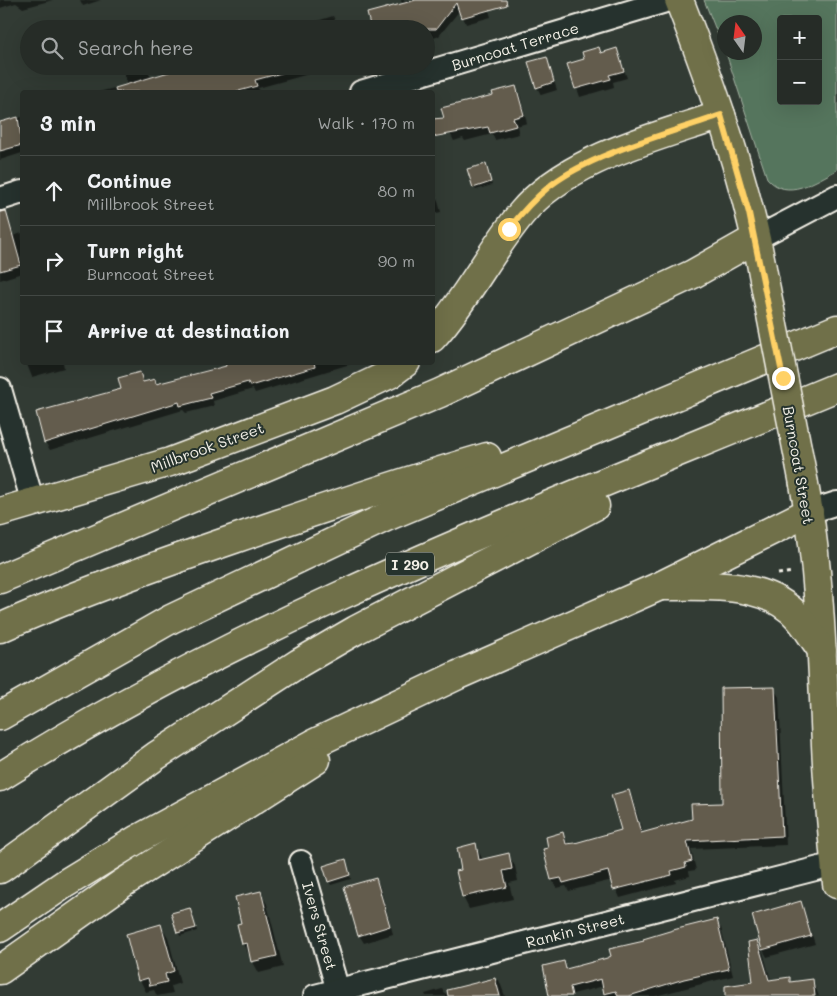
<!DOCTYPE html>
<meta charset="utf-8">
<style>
body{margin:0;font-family:Mali,sans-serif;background:#323833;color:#f1f3f6}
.controls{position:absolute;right:15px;top:15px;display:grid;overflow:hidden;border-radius:5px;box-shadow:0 5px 20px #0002}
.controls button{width:45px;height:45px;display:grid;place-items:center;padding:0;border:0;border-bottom:1px solid #424844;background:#262c27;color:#f1f3f6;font:25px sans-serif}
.compass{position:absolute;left:717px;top:15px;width:45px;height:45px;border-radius:50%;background:#262c27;box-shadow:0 5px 20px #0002;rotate:346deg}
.stop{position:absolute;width:15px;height:15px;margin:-11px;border:4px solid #ffd166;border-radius:50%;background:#fff}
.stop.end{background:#ffd166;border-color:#fff;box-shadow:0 1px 5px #0008}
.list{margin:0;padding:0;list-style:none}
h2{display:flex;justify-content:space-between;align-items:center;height:65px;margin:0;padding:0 20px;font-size:21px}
h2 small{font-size:16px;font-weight:400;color:#a4a7a7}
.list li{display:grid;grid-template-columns:32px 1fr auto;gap:15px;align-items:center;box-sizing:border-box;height:70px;padding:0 20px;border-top:1px solid #424844}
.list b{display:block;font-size:19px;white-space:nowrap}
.list p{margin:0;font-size:16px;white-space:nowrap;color:#a4a7a7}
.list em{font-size:16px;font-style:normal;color:#a4a7a7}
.icon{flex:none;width:28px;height:28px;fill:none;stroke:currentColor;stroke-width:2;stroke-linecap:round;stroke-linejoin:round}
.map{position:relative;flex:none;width:837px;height:996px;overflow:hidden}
.search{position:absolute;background:#262c27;box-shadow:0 5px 20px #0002;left:20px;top:20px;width:415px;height:55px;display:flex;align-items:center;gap:12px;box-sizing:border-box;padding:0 18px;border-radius:28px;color:#a4a7a7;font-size:19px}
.panel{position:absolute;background:#262c27;box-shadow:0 5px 20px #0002;left:20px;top:90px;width:415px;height:275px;border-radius:5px}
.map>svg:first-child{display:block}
</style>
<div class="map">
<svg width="837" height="996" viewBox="0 0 837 996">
<rect width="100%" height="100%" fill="#323b34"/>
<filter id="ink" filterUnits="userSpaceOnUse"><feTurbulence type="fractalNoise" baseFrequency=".02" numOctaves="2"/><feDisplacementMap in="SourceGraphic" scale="10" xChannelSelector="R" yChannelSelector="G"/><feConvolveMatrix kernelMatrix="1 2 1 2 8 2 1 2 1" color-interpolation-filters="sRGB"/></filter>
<g filter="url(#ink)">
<!-- green -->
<path fill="#54745d" stroke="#a4b2a2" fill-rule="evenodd" d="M704,0H837V170C815,181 787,202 767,178L726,53L754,52V22H724V50ZM781,19H818V101H781Z"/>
<!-- shadow -->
<g fill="#0007">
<path d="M0,0H53L23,8L16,3L0,8Z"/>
<path d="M80,0H101L83,6Z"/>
<path d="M401,0H486L491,17L466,24L460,10L439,36L434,38L426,35V29L402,4Z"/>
<path d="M333,16L339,29L295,28Z"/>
<path d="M598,48L602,54L617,50L627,78L613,82L614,87L580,97L569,65L585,60Z"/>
<path d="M546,58L557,90L541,95L537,87Z"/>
<path d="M122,66H147L151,79L185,69V66H338L258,88L260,92H98L127,85Z"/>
<path d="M515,87L520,95L527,123L517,126L519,134L495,140L492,134L465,141L463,138L454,141L450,133L494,96Z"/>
<path d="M22,117V153L0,160V123Z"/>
<path d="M485,165L492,185L476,190L474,187Z"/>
<path d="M432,180L441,212L432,214Z"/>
<path d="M22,233V273L0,280V240Z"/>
<path d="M26,362H63L64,368L32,377Z"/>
<path d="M228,362H357L255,393L253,389L213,401L214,406L186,413L183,410L50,450L45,442L122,389L139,373L144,383L154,380L157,385L228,367Z"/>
<path d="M774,689L779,697L786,845L691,849L696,870L689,871L690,876L675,880L676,883L620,898L612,880L569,891L566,886L557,888L552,880L545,850L550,849L563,833L568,845L622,831L628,791L633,800L643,833L693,820L724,804Z"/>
<path d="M475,845L483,860L508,855L515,866L518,881L509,883L513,899L469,909L463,897V871Z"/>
<path d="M347,864L351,879L331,885L329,881Z"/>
<path d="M376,879L380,887L393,934L364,943L359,935Z"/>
<path d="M260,892L267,904L283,967L259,973L243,944Z"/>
<path d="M801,902L815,944L767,957L763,950Z"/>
<path d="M190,909L197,931L180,936L173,914Z"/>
<path d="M716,921L721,928L733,976L655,996H607L604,986L573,994V996H551L564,963L567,969L607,960L645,942Z"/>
<path d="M161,926L168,937L180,983L171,986L173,993L157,996L154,990L146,992L140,980Z"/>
<path d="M756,941L763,952L771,981L789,978L792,983L812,980L819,996H756Z"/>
<path d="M499,980L505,996H426L425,994L442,989L445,994L477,986L476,984Z"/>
</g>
<!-- building -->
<g fill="#645b4e" stroke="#f4f1e8">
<path d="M416,0H506L507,5L461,18L456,3L436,29H371L367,13Z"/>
<path d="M599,47L601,53L617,48L624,71L609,75L611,79L575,89L567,64L584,59L582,52Z"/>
<path d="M547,57L554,82L536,88L528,62Z"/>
<path d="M189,66H284L285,72L255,80L257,86L235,92H116L115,88Z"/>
<path d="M516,86L524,115L513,118L516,126L490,133L488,127L432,137V119L444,118L441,108L493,95L492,92Z"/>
<path d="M18,117L22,145L0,151V122Z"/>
<path d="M486,164L491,182L473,188L467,169Z"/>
<path d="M6,211L21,265L0,271V212Z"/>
<path d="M225,362H314L315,367L250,386L248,382L209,393L211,398L199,401L180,406L179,402L44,443L36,412L121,389L118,378L140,372L143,382L155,379L156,384L226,366Z"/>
<path d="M775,687L782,836L687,841L692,861L685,863L686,867L671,871L672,875L613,890L608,871L563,883L561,878L551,880L543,849L548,848L546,837L563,832L566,844L575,843L621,830L611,795L629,790L641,833L692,819L691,804L722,803L721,688Z"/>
<path d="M476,843L479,860L509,853L512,869L503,871L507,887L462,897L456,871L461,870L457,848Z"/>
<path d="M346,859L350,875L328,882L323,866Z"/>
<path d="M376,878L390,926L358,936L344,887Z"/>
<path d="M261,891L277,956L251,962L247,943L242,944L237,924L241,923L235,897Z"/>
<path d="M801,901L811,936L762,950L752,915Z"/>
<path d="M190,908L196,928L177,933L171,913Z"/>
<path d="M717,919L729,969L684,979L629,996H618L616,991L604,994L601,979L570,987L572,996H549L543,966L564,961L566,969L607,958L611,956L609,949L644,941L643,939L673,930Z"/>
<path d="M161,924L174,971L165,974L167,982L150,986L148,978L138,981L126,934Z"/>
<path d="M757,940L769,980L790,977V982L813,979L815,996H725V986L753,982L748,942Z"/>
<path d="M495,978L500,996H448L447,990Z"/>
</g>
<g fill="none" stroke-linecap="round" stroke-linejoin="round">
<!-- minor casing -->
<g stroke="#f4f1e8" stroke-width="26">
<g id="minor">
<path d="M361,92L669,0"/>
<path d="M0,199L22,192"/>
<path d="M755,239L837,196"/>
<path d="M0,389L33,503"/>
<path d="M809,512L837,503"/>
<path d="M301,862L338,991"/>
<path d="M315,996L835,864"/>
</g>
</g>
<!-- major casing -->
<g stroke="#f4f1e8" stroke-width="31">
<g id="major">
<path d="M679,0C714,90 747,183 764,279"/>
<path d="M432,338C466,300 489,253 521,214C567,158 655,138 721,115"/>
<path d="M804,484C820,570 822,658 826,745C828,791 833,838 837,884"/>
<path d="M0,512L170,462L335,400L390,374L406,362"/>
</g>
</g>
<!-- highway casing -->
<g stroke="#f4f1e8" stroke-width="31">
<g id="highway">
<path d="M0,579L440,393L693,274L755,239"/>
<path d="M664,586C709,586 767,581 799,618C808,628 814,640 822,650"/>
<path d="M0,628C76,594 155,566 234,539C318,510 402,482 487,457"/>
<path d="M0,716L171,619L386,517L837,329"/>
<path d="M0,777C261,612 553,505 837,387"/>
<path d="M0,869L156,756L299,663L356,630L595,506"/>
<path d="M0,928L66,883L138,839L313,744L458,675L660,586L809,512"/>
<path d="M0,970L123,883L316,760"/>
</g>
</g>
<!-- path -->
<path stroke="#f4f1e8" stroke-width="3" stroke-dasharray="4 4" stroke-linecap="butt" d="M778,574L793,572"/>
<!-- minor -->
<use href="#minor" stroke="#26332d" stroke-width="22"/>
<!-- major -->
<use href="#major" stroke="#6f704a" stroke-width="28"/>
<!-- highway -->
<use href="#highway" stroke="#6f704a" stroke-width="28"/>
<!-- major-bridge casing -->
<g stroke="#f4f1e8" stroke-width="31" stroke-linecap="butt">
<path id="major-bridge" d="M764,279L804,484"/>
</g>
<!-- major-bridge -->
<use href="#major-bridge" stroke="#6f704a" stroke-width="28"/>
</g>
</g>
<g fill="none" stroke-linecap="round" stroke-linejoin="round" filter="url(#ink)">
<!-- route -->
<path stroke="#ffd166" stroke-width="6" d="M509,229C521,213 535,198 551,185C593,153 671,133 721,115L749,213L783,378"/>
</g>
<g text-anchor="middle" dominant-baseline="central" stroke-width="4" stroke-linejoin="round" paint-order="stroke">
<!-- shield labels -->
<rect fill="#26332d" stroke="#b6b8b0" stroke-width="1" x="386" y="552.5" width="48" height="23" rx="4"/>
<g font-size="14" font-weight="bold" fill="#f4f1e8">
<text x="410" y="564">I 290</text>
</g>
<!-- street labels -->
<g font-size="15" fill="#f4f1e8" stroke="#26332d">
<text transform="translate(515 46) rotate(-17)">Burncoat Terrace</text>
<text transform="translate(207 447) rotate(-20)">Millbrook Street</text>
<text transform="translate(799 465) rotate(80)">Burncoat Street</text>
<text transform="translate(320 926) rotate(74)">Ivers Street</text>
<text transform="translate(575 930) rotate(-14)">Rankin Street</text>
</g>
</g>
</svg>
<div class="controls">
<button>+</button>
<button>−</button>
</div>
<svg class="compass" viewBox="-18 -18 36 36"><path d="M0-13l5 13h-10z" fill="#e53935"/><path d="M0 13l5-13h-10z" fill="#a4a7a7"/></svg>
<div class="stop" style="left:509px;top:229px"></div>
<div class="stop end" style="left:783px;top:378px"></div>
<div class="search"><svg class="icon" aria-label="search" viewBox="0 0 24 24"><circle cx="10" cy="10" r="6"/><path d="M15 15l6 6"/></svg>Search here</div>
<section class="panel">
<h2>3 min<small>Walk · 170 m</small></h2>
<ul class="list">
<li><svg class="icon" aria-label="ahead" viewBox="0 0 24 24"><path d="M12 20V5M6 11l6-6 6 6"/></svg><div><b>Continue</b><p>Millbrook Street</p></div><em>80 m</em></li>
<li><svg class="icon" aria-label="right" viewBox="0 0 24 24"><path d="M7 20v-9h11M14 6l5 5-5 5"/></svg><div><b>Turn right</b><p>Burncoat Street</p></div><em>90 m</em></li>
<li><svg class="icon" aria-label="arrive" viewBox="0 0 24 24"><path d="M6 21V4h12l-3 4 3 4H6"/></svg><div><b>Arrive at destination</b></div></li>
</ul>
</section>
</div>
